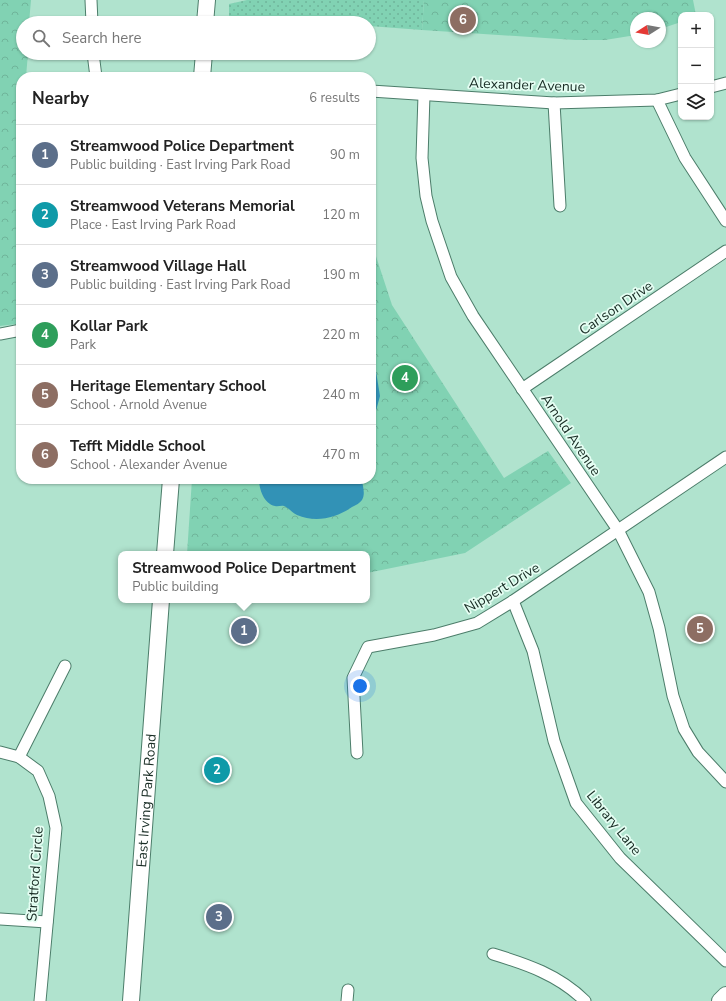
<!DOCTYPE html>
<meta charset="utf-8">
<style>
body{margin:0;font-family:"Nunito Sans",sans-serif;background:#f6f6f6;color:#222}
.controls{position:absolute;right:12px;top:12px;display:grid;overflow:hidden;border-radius:8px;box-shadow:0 1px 3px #0004}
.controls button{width:36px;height:36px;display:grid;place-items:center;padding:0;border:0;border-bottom:1px solid #e0e0e0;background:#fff;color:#222;font:20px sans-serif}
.compass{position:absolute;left:630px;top:12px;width:36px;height:36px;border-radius:50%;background:#fff;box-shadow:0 1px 3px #0004;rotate:259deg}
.you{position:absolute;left:360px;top:686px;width:14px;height:14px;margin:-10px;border:3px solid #fff;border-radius:50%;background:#1a73e8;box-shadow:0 0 0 6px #1a73e833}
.badge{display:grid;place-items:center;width:26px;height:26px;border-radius:50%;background:#a82877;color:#fff;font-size:13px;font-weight:700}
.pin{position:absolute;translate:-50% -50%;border:2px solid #fff;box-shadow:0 1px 4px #0006}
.popup{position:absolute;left:118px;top:551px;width:252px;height:52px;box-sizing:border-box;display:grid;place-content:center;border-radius:8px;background:#fff;filter:drop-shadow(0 1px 3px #0005);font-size:13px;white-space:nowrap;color:#767676}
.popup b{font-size:15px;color:#222}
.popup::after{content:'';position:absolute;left:50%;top:100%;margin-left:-8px;border:8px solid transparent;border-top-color:#fff}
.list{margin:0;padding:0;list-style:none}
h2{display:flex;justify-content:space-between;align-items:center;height:52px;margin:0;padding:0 16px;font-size:17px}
h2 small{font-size:13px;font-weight:400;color:#767676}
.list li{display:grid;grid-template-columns:26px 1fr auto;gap:12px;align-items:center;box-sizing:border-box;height:60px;padding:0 16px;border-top:1px solid #e0e0e0}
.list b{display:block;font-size:15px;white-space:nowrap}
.list p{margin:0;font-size:13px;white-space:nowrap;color:#767676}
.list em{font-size:13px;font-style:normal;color:#767676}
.icon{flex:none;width:22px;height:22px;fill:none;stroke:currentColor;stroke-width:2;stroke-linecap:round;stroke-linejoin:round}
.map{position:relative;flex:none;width:726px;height:1001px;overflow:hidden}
.search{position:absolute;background:#fff;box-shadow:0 1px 3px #0004;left:16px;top:16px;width:360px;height:44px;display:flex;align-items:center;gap:10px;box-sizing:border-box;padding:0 14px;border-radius:22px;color:#767676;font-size:15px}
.panel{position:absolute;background:#fff;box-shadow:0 1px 3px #0004;left:16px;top:72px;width:360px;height:412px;border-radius:16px}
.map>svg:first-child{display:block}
</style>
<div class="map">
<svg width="726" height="1001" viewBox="0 0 726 1001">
<defs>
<pattern id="grass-dots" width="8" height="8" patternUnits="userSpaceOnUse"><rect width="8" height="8" fill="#81d2b3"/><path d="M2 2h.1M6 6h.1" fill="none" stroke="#6fb49a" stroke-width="1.8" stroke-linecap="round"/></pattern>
<pattern id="park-crowns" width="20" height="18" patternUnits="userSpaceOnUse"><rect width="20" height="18" fill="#81d2b3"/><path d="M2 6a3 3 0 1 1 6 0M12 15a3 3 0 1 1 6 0" fill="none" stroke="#6fb49a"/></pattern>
</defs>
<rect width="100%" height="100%" fill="#b0e3ce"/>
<!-- grass -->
<path fill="url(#grass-dots)" d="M247,0H424L422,30L369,26V23H329L229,16V4Z"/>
<!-- park -->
<g fill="url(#park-crowns)">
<path d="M0,0H31L29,23H23V53H28L26,77H21V147L17,197L16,324L0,326Z"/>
<path d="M424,0H693L696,15H681V22L660,29V18H636V35L605,40H575L422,30Z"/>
<path d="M371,241L392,305L504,478L548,451L571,483L465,553L367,573V554H187L192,479H371Z"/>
</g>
<!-- water -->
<g fill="#3292b6">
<path d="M371,341L380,396L371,429Z"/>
<path d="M259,479H362C362,485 366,493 362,500C360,503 356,505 352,507C336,518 316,523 297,515C292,513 289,508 284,506C281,505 278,507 275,506C264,504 259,489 259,479Z"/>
</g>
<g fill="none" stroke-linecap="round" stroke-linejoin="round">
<!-- street casing -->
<g stroke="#4c7d6a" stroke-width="13">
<g id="street">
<path d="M91,0L92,23"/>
<path d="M93,53L96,77"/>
<path d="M711,87L726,83"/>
<path d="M371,91L554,103L657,100L681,94"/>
<path d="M424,95L422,158L426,196L432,221L451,277L473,316L618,530L649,592L659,628L673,696L684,729L698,752L726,782"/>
<path d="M657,100L685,158L726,221"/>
<path d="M554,103L560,206"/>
<path d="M0,334L21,330"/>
<path d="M522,389L726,251"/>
<path d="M513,601L533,651L554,741L576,803L620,858L726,961"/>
<path d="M0,752L19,757L38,771L49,796L56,828L40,1001"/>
<path d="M357,753L353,678L368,647L434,635L477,623L513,601L726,457"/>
<path d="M19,757L65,666"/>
<path d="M0,919L47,922"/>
<path d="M493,954C526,964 559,975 585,1001"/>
<path d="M347,1001L348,990"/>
</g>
</g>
<!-- secondary casing -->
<g stroke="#4c7d6a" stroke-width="18">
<g id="secondary">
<path d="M205,23L207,0"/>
<path d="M202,77L204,53"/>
<path d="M165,554L171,479"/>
<path id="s1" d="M131,1001L161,600"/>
<path d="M720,1001L726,995"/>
</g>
</g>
<!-- street -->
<use href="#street" stroke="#fff" stroke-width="11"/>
<!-- secondary -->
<use href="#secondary" stroke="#fff" stroke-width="16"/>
</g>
<g text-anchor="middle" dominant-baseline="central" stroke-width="3.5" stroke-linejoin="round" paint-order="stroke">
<!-- street labels -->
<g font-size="14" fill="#182c24" stroke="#e5fef3">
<text transform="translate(527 85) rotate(2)">Alexander Avenue</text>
<text transform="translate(616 308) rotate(-34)">Carlson Drive</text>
<text transform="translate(571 435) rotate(56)">Arnold Avenue</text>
<text transform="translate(502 588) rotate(-31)">Nippert Drive</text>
<text stroke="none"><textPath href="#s1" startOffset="201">East Irving Park Road</textPath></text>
<text transform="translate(614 823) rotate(51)">Library Lane</text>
<text transform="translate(35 874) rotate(-86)">Stratford Circle</text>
</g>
</g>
</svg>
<div class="controls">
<button>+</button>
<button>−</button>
<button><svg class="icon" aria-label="layers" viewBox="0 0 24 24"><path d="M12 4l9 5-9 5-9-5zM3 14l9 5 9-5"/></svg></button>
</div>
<svg class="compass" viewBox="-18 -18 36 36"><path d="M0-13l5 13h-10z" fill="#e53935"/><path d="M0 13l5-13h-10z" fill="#767676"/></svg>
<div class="you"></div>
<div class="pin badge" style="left:244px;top:631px;background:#5c6f8a">1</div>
<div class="popup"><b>Streamwood Police Department</b>Public building</div>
<div class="pin badge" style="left:217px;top:770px;background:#0f9aa8">2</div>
<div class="pin badge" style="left:219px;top:917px;background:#5c6f8a">3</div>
<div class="pin badge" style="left:405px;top:378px;background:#2e9e5b">4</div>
<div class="pin badge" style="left:700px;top:629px;background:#8d6e63">5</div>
<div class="pin badge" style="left:463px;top:20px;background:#8d6e63">6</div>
<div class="search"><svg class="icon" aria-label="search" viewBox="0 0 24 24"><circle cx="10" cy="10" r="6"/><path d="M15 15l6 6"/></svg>Search here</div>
<section class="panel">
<h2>Nearby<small>6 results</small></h2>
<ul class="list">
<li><span class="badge" style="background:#5c6f8a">1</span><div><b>Streamwood Police Department</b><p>Public building · East Irving Park Road</p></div><em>90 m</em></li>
<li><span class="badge" style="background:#0f9aa8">2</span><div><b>Streamwood Veterans Memorial</b><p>Place · East Irving Park Road</p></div><em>120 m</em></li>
<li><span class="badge" style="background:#5c6f8a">3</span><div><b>Streamwood Village Hall</b><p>Public building · East Irving Park Road</p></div><em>190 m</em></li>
<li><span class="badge" style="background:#2e9e5b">4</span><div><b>Kollar Park</b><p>Park</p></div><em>220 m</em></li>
<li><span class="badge" style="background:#8d6e63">5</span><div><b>Heritage Elementary School</b><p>School · Arnold Avenue</p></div><em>240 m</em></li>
<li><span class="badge" style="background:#8d6e63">6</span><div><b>Tefft Middle School</b><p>School · Alexander Avenue</p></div><em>470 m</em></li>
</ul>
</section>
</div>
